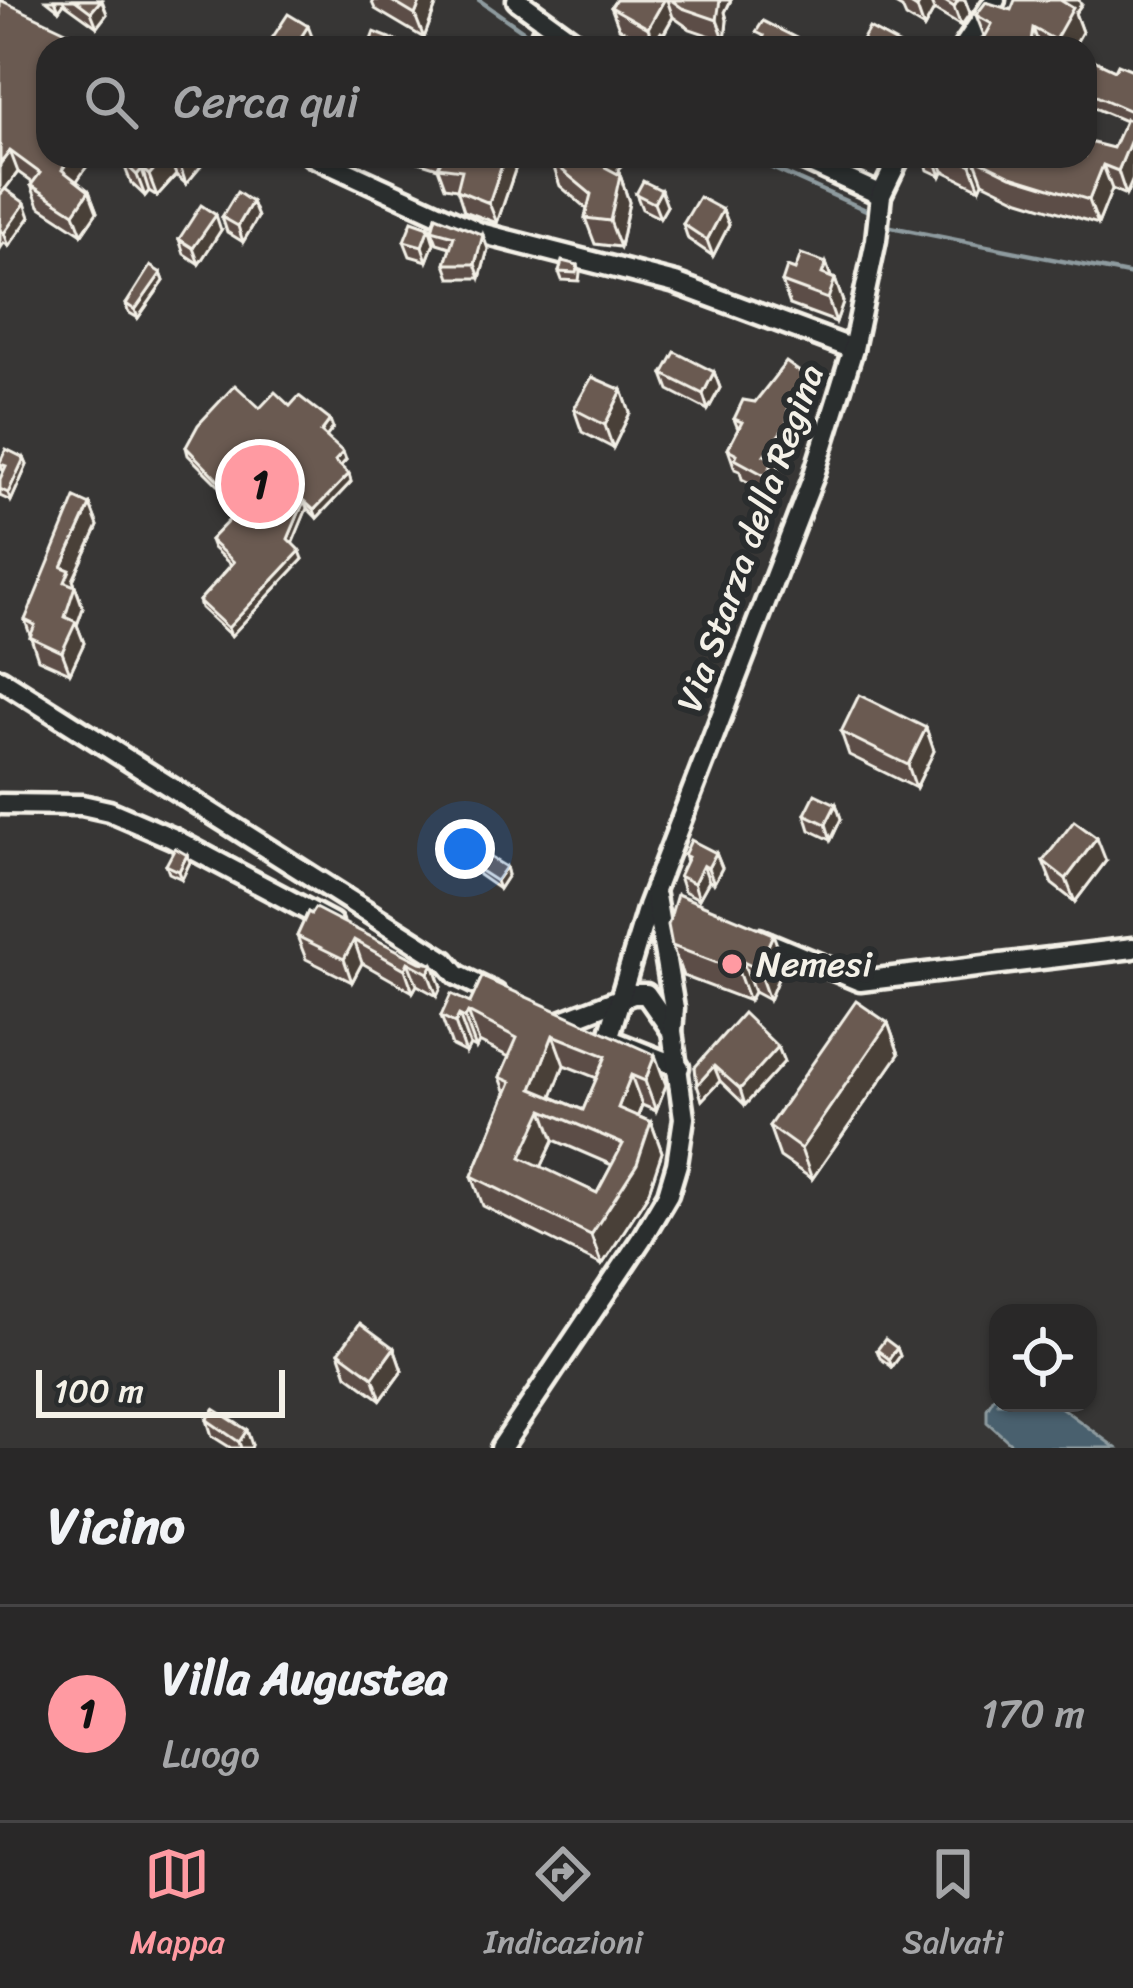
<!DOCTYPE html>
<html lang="it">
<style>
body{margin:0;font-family:Sriracha,sans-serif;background:#313030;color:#f1f3f6}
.controls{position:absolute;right:36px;bottom:36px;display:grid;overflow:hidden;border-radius:24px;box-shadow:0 3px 9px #0004}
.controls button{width:108px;height:108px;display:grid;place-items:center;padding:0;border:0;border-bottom:3px solid #454445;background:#292828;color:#f1f3f6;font:60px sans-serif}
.scale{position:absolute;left:36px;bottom:30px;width:249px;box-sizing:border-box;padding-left:12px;border:6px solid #f4f1e8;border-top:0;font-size:33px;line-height:42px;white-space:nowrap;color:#f4f1e8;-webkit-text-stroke:9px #2a2d2e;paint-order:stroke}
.you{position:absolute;left:465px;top:849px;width:42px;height:42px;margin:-30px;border:9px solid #fff;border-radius:50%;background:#1a73e8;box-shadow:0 0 0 18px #1a73e833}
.badge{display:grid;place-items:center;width:78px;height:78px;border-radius:50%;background:#ff9aa2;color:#111;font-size:39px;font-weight:700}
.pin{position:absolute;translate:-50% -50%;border:6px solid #fff;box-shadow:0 3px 12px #0006}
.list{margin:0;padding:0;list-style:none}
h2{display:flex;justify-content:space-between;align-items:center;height:156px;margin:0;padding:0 48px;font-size:51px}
h2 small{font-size:39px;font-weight:400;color:#a5a6a8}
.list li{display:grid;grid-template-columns:78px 1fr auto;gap:36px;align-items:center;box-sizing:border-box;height:216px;padding:0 48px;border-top:3px solid #454445}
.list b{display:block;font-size:45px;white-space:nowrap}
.list p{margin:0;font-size:39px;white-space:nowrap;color:#a5a6a8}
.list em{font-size:39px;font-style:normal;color:#a5a6a8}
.icon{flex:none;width:66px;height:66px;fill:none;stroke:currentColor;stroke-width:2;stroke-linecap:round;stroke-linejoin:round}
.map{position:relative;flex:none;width:1133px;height:1448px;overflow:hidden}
.search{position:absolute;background:#292828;box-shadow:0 3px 9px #0004;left:36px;right:36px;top:36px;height:132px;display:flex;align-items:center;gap:30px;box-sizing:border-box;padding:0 42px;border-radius:36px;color:#a5a6a8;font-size:45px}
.sheet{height:372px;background:#292828}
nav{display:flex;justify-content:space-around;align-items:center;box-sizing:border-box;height:168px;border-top:3px solid #454445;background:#292828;font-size:33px;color:#a5a6a8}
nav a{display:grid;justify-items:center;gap:6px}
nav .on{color:#ff9aa2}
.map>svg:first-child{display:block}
</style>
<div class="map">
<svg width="1133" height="1448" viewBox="0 0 1133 1448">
<rect width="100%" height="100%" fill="#373635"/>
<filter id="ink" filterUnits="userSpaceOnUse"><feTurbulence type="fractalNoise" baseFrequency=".00833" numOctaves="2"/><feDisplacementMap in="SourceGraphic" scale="24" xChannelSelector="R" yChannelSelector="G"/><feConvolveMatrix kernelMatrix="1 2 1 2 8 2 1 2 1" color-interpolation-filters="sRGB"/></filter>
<g filter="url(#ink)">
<!-- water -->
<path fill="#4a616e" stroke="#8e9b9f" stroke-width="3" d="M998,1391V1403H1055L1116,1448H1016L987,1422V1409Z"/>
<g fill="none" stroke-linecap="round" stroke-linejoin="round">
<!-- stream -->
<g stroke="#8e9b9f" stroke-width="4.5">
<path d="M479,0L533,38"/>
<path d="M745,156L866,210"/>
<path d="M891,227L1133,275"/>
</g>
<!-- street casing -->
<g stroke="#f4f1e8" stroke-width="27">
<g id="street">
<path d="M517,0L583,48"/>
<path d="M963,48L995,0"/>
<path d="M312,156L480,233L675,283L853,349"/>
<path d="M795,156L881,195"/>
<path d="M0,679L445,961L457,975L496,994"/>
<path d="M0,804L82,805L109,811L172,838L332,923"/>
<path d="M759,939L860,981L1133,948"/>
<path d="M560,1022L633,994H646L672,1031"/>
<path d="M679,1067L608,1039L648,906L813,478L853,349L876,240L881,195L900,156"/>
<path d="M501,1448L642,1238L668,1194L677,1164L684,1118L672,1031L674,1008L655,896"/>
</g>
</g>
<!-- street -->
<use href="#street" stroke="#2a2d2e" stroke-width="18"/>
</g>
<!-- wall -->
<g fill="#5b4d46" stroke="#f4f1e8" stroke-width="3" fill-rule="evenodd">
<path d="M0,0L92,45L90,39L116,48H48L76,181L89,191L97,212L82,234L39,206L31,185L33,183L18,172L5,189L30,217L9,246L4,243L0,249Z"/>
<path d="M46,0H102L107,14L97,27L64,3L59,10Z"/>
<path d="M371,0H438L424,38L375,9Z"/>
<path d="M616,0H731L725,12L727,20L725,41L690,29L673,17L664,34L652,47L619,28L611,7Z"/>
<path d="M888,0H965L970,13L961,26L934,10L924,28L906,17L902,8Z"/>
<path d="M1081,5L1075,13L1082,32L1073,48H979L985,38L976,15L1011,10Z"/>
<path d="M1085,56L1115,70H1133V179L1126,195L1112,189L1098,224L1020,200L983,182L980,189L943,171L941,176L928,170L923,156H1085L1113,148L1125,121L1085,104Z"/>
<path d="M129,156H214L210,162L207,159L186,184L176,175L157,196L149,191L145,196L131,183L123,162Z"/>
<path d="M399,156H510L515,170L497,223L464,211L457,189L445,187L438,168Z"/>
<path d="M550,156H630L618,169L629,202L620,247L595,244L585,218L587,209L560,186Z"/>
<path d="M636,194L667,206L660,218L642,209Z"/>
<path d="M252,202L258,217L243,242L227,232L222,217Z"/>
<path d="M723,210L729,225L713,256L688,239L683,224Z"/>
<path d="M436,216L488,249L480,278H450L445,264L450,247L437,243L432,230Z"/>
<path d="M429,227L434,243L427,261L410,256L404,241Z"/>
<path d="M221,230L199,264L184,254L179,239Z"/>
<path d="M826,263L831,277L835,279L843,302L836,322L790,305L782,282L795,270Z"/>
<path d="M578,265L580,273L579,281L562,280L559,272Z"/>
<path d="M161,273L164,281L138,318L128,312L126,304Z"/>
<path d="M714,372L720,388L708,410L669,390L663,374Z"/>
<path d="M808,378L816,398L796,430L794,444L777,468L781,480L774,496L742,479L740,471L735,469L728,449L738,429L734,419L755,402Z"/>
<path d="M622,390L630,413L613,448L582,432L574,409Z"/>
<path d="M290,406L333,428L326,437L346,460L340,466L349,474L351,482L317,518L307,508L292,543L303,559L231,636L201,608L199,601L231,565L213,548L210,540L241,508L188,455L186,447L260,408Z"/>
<path d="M24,458L27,465L11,501L0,496V479L3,472L0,462Z"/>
<path d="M90,505L98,526L73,580L83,608L77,625L84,643L70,673L38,659L25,620Z"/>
<path d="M926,728L934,751L916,788L849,755L841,732Z"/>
<path d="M836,804L841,819L831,840L810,830L805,814Z"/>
<path d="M716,853L722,868L714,883L709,881L699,899L684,891L679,876L686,862L684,855Z"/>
<path d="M187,855L190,862L182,879L169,873L166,865Z"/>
<path d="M1043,861H1106L1075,902L1052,884Z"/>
<path d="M506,867L508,875L499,889L479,875L476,868Z"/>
<path d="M308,912L420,962L441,987L437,996L417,985L413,992L362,963L352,982L306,959L297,936Z"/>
<path d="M672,946L784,964L769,1000L754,992L749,1001L683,976Z"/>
<path d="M482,977L666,1085L656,1111L642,1105L638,1116L651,1122L662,1152L648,1194L602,1265L483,1206L472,1176L506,1093L500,1077L509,1057L479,1042L476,1048L470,1045L466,1053L452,1046L441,1016L470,1003ZM564,1065L597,1078L583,1110L552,1097ZM554,1140L612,1165L597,1193L541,1167Z"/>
<path d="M888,1023L899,1054L812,1179L780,1157L769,1126Z"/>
<path d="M778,1047L784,1062L745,1105L720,1081L702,1100L695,1067Z"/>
<path d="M394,1348L402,1371L381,1400L347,1375L339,1352Z"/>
<path d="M897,1348L900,1356L892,1367L880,1358L877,1350Z"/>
<path d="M207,1420L252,1445L251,1448H231L212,1436Z"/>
</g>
<!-- shaded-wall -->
<g fill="#4a3f39" stroke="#f4f1e8" stroke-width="3">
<path d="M55,0H63L64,3L59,10Z"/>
<path d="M101,0L107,14L97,27L91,12Z"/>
<path d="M421,0H438L424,38L415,15Z"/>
<path d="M664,0H667L673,17L655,48L648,28Z"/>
<path d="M716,0H731L725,12L727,20L725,41L717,20Z"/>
<path d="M921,0H930L934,10L924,28L917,8Z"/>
<path d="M958,0H965L970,13L961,26L954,7Z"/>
<path d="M1059,0H1079L1081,5L1075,13L1082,32L1073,48H1058L1055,40Z"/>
<path d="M308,26L314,42L310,48H294Z"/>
<path d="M1033,28L1040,48H1030Z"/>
<path d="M1130,142L1133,151V179L1126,195L1118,171Z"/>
<path d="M10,151L18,172L0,196V164Z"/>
<path d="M71,156H94L70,191L62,170Z"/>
<path d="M166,156H169L176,175L157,196L149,175Z"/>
<path d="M185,156H206L207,159L186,184L179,163Z"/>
<path d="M505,156H510L515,170L497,223L489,203Z"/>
<path d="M608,156H630L618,169L629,202L620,247L610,221L605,167Z"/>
<path d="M934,156H938L943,171L941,176Z"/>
<path d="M974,158L983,182L980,189L971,165Z"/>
<path d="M1103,165L1112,189L1098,224L1089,200Z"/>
<path d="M142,169L149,191L145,196L137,175Z"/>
<path d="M661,190L667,206L660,218L654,203Z"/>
<path d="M89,191L97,212L82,234L74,213Z"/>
<path d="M252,202L258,217L243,242L238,226Z"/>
<path d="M25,203L30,217L9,246L4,233Z"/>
<path d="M723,210L729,225L713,256L707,240Z"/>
<path d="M216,215L221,230L199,264L193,248Z"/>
<path d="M429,227L434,243L427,261L422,246Z"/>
<path d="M483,235L488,249L480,278L475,264Z"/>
<path d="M826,263L833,283L835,279L843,302L836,322L828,299L822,274Z"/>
<path d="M161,273L164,281L138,318L135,310Z"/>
<path d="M714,372L720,388L708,410L703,394Z"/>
<path d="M808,378L816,398L796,430L794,444L777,468L781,480L774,496L766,476L764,455Z"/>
<path d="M622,390L630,413L613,448L605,425Z"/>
<path d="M330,420L333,428L324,440L321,432Z"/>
<path d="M343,452L346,460L338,469L335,461Z"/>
<path d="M24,458L27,465L11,501L8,493Z"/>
<path d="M349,474L351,482L317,518L314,510Z"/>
<path d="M304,501L307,508L291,547L288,539Z"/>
<path d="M90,505L98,526L73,580L83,608L77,625L84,643L70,673L62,652L65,617V582L62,567Z"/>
<path d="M300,551L303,559L231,636L228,628Z"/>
<path d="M926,728L934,751L916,788L908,765Z"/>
<path d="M836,804L841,819L831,840L826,824Z"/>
<path d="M1097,838L1106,861L1075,902L1066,879Z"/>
<path d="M716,853L722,868L714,883L708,868Z"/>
<path d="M187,855L190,862L182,879L179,871Z"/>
<path d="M703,865L709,881L699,899L694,883Z"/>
<path d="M506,867L508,875L499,889L496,881Z"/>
<path d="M773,934L784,964L769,1000L758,969Z"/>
<path d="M354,940L362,963L352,982L344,959Z"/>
<path d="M408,962L417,985L413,992L405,969Z"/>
<path d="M743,962L754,992L749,1001L738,971Z"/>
<path d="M433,964L441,987L437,996L428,973Z"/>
<path d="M468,1012L479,1042L476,1048L465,1018Z"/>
<path d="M459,1015L470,1045L466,1053L455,1023Z"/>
<path d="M888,1023L899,1054L812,1179L801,1149Z"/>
<path d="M553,1035L564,1065L546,1111L543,1110L554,1140L532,1187L521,1157L532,1089Z"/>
<path d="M778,1047L784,1062L745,1105L740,1089Z"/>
<path d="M655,1055L666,1085L656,1111L645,1081Z"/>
<path d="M714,1066L720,1081L702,1100L697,1085Z"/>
<path d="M631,1075L642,1105L629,1138L618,1108Z"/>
<path d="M651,1122L662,1152L648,1194L602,1265L591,1235Z"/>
<path d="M394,1348L402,1371L381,1400L373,1377Z"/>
<path d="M897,1348L900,1356L892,1367L889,1359Z"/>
<path d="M247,1430L252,1445L251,1448H241L239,1442Z"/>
</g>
<!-- building -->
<g fill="#6a5a51" stroke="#f4f1e8" stroke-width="3" fill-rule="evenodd">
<path d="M0,0L85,40L95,48H48V156H71L62,170L89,191L74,213L31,185L40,173L10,151L0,164Z"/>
<path d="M75,0H101L91,12Z"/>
<path d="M390,0H421L415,15Z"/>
<path d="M616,0H664L648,28L611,7Z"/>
<path d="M671,0H720L717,20L682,8Z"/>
<path d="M904,0H921L917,8Z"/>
<path d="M943,0H958L954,7Z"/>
<path d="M1015,0H1060L1073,8L1055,40L1033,28L1030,48H979L992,24L976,15L986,2L1011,10Z"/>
<path d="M288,14L308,26L294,48H271L267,46Z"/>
<path d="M763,21L816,48H758L764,36L756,32Z"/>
<path d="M531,28L561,48H504L508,35L526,41Z"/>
<path d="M869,28L904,47L903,48H858Z"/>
<path d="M374,32L415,48H368Z"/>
<path d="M661,32L686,48H651Z"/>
<path d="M94,37L116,48H99L90,39Z"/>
<path d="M1085,56L1115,70L1118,64L1133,70V112L1085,91Z"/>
<path d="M1126,119L1133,122V143L1130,142L1118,171L1103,165L1089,200L1011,176L974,158L971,165L953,156H1085V141L1113,148Z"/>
<path d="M129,156H166L149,175L142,169L137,175L123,162Z"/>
<path d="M171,156H185L179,163Z"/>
<path d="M453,156H505L489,203L457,190L462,170L438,167L443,157Z"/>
<path d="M554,156H610L605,167L620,175L610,221L585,218L591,194L550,160Z"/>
<path d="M643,181L661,190L654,203L636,194Z"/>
<path d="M5,189L25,203L4,233L0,230V195Z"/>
<path d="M237,192L252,202L238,226L222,217Z"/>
<path d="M699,197L723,210L707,240L683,224Z"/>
<path d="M201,205L216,215L193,248L179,239Z"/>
<path d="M436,216L483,235L475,264H445L454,236L432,230Z"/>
<path d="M412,221L429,227L422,246L404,241Z"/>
<path d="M801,254L826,263L822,274L835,279L828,299L782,282L787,267L795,270Z"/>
<path d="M562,261L578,265L576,273L559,272Z"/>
<path d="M150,266L161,273L135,310L126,304Z"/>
<path d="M675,352L714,372L703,394L663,374Z"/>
<path d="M786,362L808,378L788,410L787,424L764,455L774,460L766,476L735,459L737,454L728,449L742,422L734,419L743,400L755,402Z"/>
<path d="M592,377L622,390L605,425L574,409Z"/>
<path d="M235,385L260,408L275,392L290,406L299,396L330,420L321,432L343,452L335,461L349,474L314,510L304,501L288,539L300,551L228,628L199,601L234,562L210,540L243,506L186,447L198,425Z"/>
<path d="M6,449L24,458L8,493L0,489V479L6,466L0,464V462Z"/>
<path d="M75,498L90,505L62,567L70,570L65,582L75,586L65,617L76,622L62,652L30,637L35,625L25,620Z"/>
<path d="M859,695L926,728L908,765L841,732Z"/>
<path d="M815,794L836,804L826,824L805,814Z"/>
<path d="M1074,821L1097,838L1066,879L1043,861Z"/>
<path d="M691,840L716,853L708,868L703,865L694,883L679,876L688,857L684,855Z"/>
<path d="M175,848L187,855L179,871L166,865Z"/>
<path d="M485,854L506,867L496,881L476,868Z"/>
<path d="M677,894L773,934L758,969L743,962L738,971L672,946L668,925Z"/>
<path d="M315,908L420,962L433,964L428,973L408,962L405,969L354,940L344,959L297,936L308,912L311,914Z"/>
<path d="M482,977L655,1055L645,1081L631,1075L618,1108L651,1122L637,1164L591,1235L472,1176L511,1082L500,1077L517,1038L468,1012L465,1018L459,1015L455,1023L441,1016L451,994L470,1003ZM553,1035L606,1056L583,1110L532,1089ZM543,1110L623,1144L597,1193L521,1157Z"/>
<path d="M856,1001L888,1023L801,1149L769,1126Z"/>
<path d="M743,1013L778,1047L740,1089L714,1066L697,1085L695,1067Z"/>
<path d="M360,1323L394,1348L373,1377L339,1352Z"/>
<path d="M885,1339L897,1348L889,1359L877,1350Z"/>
<path d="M214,1409L247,1430L239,1442L207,1420Z"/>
</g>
</g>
<!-- markers -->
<circle fill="#ff9aa2" stroke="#2a2d2e" stroke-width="4.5" cx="732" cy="964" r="12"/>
<g text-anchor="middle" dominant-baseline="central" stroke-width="12" stroke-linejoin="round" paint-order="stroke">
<!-- street labels -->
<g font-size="36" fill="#f4f1e8" stroke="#2a2d2e">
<text transform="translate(750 538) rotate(-70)">Via Starza della Regina</text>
</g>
<!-- poi labels -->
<g font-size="36" fill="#f4f1e8" stroke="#2a2d2e" text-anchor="start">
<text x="756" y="964">Nemesi</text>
</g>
</g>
</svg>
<div class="controls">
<button><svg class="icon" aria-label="locate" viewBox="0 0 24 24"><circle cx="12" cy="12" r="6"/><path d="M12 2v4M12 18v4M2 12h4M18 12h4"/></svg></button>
</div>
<div class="scale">100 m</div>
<div class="you"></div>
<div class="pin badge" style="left:260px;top:484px">1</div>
<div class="search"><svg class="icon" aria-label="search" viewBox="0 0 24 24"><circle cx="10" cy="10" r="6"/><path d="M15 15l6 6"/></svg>Cerca qui</div>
</div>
<section class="sheet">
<h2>Vicino<small></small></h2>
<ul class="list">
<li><span class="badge">1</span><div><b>Villa Augustea</b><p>Luogo</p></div><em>170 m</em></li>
</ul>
</section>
<nav>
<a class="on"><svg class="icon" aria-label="map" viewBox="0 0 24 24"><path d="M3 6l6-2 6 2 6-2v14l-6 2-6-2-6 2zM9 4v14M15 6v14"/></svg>Mappa</a>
<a><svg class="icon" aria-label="directions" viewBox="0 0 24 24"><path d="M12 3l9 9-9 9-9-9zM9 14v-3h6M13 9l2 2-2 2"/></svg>Indicazioni</a>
<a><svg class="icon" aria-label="saved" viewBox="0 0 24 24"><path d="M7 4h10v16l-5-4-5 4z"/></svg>Salvati</a>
</nav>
